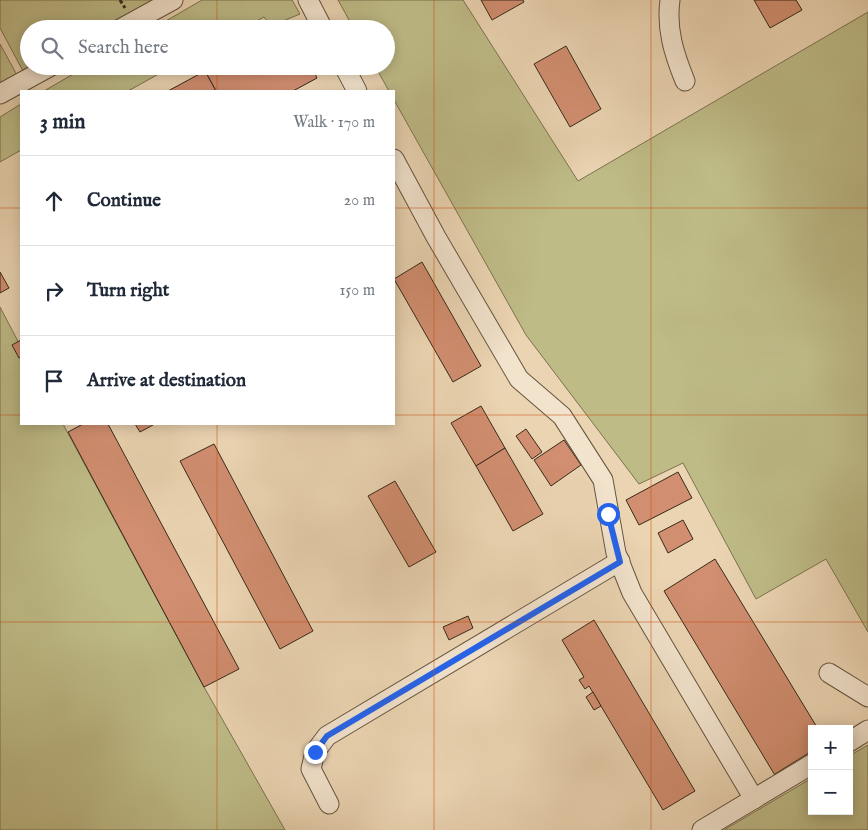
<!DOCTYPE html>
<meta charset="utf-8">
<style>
body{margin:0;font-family:"IM FELL English",serif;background:#f2f2f3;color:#1f2937}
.controls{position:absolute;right:15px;bottom:15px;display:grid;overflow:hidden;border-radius:0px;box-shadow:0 2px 12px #0003}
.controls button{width:45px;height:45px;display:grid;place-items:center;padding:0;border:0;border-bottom:1px solid #e0e1e3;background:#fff;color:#1f2937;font:25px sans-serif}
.stop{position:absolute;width:15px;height:15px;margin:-11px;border:4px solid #2563eb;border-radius:50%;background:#fff}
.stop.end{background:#2563eb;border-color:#fff;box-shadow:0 1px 5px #0008}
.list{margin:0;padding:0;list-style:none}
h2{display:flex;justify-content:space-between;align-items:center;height:65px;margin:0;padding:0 20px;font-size:21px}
h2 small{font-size:16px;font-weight:400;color:#747a83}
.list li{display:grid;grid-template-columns:32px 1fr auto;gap:15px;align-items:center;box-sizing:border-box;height:90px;padding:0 20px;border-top:1px solid #e0e1e3}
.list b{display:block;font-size:19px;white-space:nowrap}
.list em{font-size:16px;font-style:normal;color:#747a83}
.icon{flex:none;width:28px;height:28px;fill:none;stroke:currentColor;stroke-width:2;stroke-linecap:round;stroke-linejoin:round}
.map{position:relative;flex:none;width:868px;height:830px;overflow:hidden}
.search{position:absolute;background:#fff;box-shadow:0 2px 12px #0003;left:20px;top:20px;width:375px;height:55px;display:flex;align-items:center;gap:12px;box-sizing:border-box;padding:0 18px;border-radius:28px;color:#747a83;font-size:19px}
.panel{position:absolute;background:#fff;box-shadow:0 2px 12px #0003;left:20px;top:90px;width:375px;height:335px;border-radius:0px}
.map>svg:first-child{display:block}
</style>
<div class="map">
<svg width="868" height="830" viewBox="0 0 868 830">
<rect width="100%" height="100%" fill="#ebd4b2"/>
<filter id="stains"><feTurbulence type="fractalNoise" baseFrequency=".004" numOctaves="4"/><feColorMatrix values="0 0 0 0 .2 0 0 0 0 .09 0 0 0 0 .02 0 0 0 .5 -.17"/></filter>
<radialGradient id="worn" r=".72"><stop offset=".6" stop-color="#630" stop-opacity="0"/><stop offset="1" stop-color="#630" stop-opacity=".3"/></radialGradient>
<!-- green -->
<g fill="#bebb87" stroke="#7b7250">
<path d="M0,0H152L100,29H29V66H33L23,71L0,28Z"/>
<path d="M202,0H292L300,14L271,26L264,17L242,29H152Z"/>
<path d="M338,0H463L578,181L868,12V632L826,559L756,599L683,463L639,484L526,335L394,100V91H389L375,66H386V29H354Z"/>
<path d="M0,44L17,75L0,84Z"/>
<path d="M87,66H173L128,91H44Z"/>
<path d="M21,104V150L0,162V117Z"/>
<path d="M0,307L21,347V424H63L204,687L285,830H0Z"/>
<path d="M868,745V830H724L812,778V811H849V756Z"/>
</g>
<!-- building -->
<g fill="#d18e70" stroke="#382919">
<path d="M481,0H523L524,2L492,20Z"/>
<path d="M754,0H796L802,10L770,28Z"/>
<path d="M566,46L601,109L570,127L534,64Z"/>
<path d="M213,66H311L317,78L293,91H216L205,71Z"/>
<path d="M205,71L216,91H168Z"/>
<path d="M422,262L481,366L453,382L394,279Z"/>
<path d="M0,272L9,288L0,293Z"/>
<path d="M21,340V357L19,358L12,345Z"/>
<path d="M481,406L505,448L476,466L451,423Z"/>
<path d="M83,424H108L239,669L204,687L68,432Z"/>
<path d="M135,424H153V425L140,432Z"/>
<path d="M526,429L542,452L532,459L516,436Z"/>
<path d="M564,440L581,465L551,486L534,460Z"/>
<path d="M214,444L313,631L280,649L180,461Z"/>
<path d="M505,448L543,514L513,531L476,466Z"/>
<path d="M678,472L692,498L639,525L626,500Z"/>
<path d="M395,481L436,552L409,567L368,496Z"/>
<path d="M683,520L693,539L668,553L658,533Z"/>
<path d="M715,559L818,729H812V751L775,774L776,777L664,591Z"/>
<path d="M468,616L473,628L449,640L443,627Z"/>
<path d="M594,620L695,791L663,810L589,686L585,689L579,680L584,677L562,640Z"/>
<path d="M593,692L601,706L594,710L586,697Z"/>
</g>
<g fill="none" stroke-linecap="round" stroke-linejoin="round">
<!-- minor casing -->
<g stroke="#65543f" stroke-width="21">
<g id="minor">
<path d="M308,0L323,29"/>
<path d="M670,0C666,29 674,54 685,81"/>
<path d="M120,29L173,0"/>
<path d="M344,66L357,91"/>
<path d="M0,94L51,66"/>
<path d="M394,159L436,237L519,379L562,416L603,480L616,553L632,593L754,799"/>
<path d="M829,673L868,697"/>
<path d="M849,742L868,730"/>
<path d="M329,804L311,769L315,752L327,736L620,561"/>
<path d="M702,830L812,764"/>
</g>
</g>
<!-- path -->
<path stroke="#382919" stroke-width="3" stroke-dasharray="4 2.5" stroke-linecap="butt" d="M120,0L125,8"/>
<!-- minor -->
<use href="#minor" stroke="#f2e3cd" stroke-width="19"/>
</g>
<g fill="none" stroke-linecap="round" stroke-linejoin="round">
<!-- route -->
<path stroke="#2563eb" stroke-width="6" d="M315,752L327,736L620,562L608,514"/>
</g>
<!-- grid -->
<path fill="none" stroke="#ce520e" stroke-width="1" stroke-opacity="0.55" d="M217,0V29M434,0V830M651,0V830M217,66V91M0,208H21M394,208H868M0,415H21M394,415H868M217,424V830M0,622H868"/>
<rect width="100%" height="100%" filter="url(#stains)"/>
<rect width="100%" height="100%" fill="url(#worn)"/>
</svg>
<div class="controls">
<button>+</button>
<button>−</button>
</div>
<div class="stop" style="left:608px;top:514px"></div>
<div class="stop end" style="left:315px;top:752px"></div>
<div class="search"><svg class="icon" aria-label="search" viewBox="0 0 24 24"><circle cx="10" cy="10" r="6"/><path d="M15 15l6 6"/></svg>Search here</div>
<section class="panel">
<h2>3 min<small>Walk · 170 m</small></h2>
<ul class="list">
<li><svg class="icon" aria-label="ahead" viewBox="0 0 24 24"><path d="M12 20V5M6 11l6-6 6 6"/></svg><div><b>Continue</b></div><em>20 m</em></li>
<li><svg class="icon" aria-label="right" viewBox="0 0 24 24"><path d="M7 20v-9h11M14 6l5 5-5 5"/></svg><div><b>Turn right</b></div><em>150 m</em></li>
<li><svg class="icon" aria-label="arrive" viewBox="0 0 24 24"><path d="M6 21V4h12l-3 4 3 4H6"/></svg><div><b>Arrive at destination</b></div></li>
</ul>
</section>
</div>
